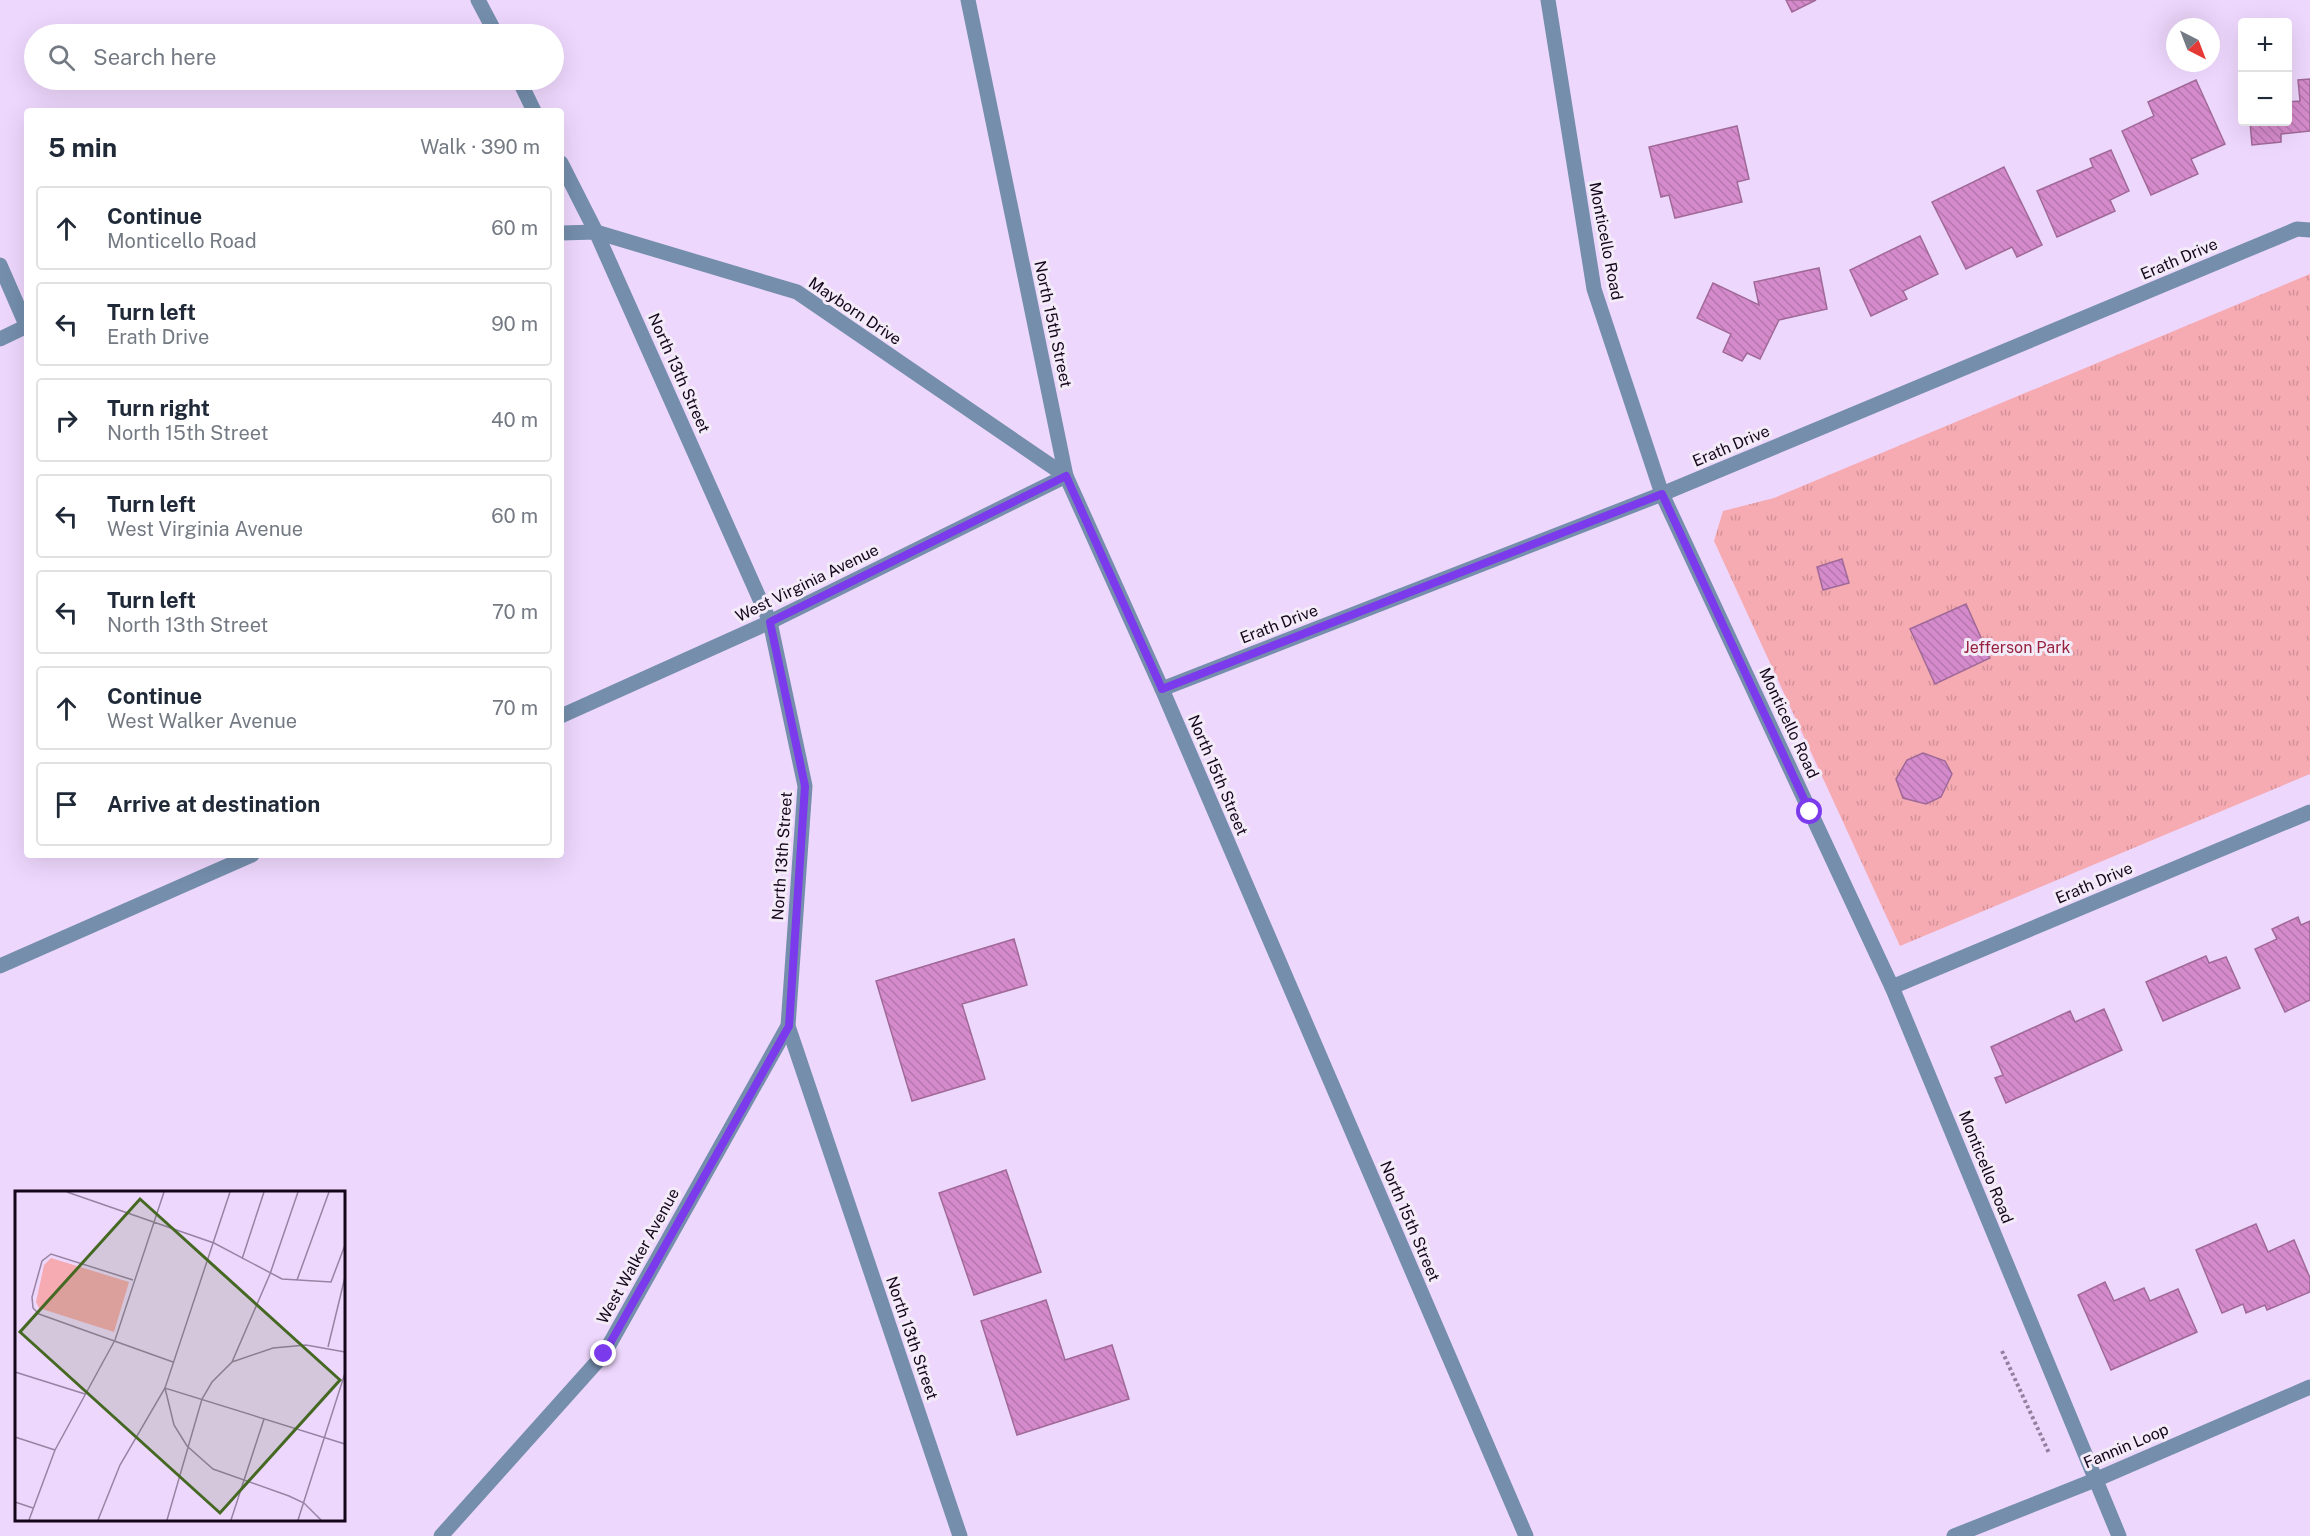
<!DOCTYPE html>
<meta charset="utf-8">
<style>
body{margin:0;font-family:"Public Sans",sans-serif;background:#f6f6f7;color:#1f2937}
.controls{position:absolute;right:18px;top:18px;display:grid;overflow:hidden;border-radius:6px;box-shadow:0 6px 24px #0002}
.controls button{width:54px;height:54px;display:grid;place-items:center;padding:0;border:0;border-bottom:2px solid #e0e1e3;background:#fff;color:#1f2937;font:30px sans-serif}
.compass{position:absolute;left:2166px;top:18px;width:54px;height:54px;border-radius:50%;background:#fff;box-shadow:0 6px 24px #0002;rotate:138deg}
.stop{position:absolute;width:18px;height:18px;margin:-14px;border:4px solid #7c3aed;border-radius:50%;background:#fff}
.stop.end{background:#7c3aed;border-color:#fff;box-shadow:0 2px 6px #0008}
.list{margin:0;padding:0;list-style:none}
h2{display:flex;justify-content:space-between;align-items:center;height:78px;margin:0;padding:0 24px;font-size:26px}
h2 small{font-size:20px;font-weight:400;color:#747a83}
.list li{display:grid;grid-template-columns:39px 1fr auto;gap:18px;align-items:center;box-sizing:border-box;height:84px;margin:0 12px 12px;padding:0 12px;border:2px solid #e0e1e3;border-radius:6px}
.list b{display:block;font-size:22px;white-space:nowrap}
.list p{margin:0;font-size:20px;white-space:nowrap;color:#747a83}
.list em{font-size:20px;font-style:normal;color:#747a83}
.icon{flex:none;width:33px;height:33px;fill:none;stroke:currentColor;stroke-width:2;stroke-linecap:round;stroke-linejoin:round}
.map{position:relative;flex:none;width:2310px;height:1536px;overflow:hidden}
.search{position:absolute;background:#fff;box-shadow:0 6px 24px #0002;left:24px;top:24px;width:540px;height:66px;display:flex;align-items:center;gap:15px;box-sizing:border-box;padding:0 21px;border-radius:33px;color:#747a83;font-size:22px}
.panel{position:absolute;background:#fff;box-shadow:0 6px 24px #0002;left:24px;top:108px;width:540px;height:750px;border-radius:6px}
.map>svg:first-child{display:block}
</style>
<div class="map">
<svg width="2310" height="1536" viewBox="0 0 2310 1536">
<defs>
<pattern id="park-tufts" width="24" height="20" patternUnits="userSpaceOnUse" patternTransform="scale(1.5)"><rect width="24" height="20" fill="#f6aab2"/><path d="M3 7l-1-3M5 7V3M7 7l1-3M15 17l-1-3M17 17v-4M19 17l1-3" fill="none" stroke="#d29198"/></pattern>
<pattern id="building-back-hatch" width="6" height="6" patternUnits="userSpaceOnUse" patternTransform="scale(1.5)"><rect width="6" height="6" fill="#d58bcb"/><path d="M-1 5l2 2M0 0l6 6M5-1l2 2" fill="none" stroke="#b676ae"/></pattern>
</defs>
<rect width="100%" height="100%" fill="#eed7fd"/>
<!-- park -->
<path fill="url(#park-tufts)" d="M2310,274V774L1900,946L1714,541L1723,511L1774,498Z"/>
<!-- building -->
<g fill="url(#building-back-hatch)" stroke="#a06998" stroke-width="1.5">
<path d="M1786,0H1816L1792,12Z"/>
<path d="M2310,79V131L2281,134V142L2252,145L2250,122H2288V102L2300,101L2298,80Z"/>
<path d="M2196,80L2225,144L2191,159L2198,174L2151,195L2122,131L2154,116L2148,102Z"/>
<path d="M1737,126L1749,179L1737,182L1742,202L1675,218L1669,195L1661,197L1649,147Z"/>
<path d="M2111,150L2129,191L2110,200L2115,211L2057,237L2037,191L2093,167L2090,159Z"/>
<path d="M2004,167L2042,245L2017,257L2012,247L1966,269L1932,202Z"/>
<path d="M1920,236L1938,274L1903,291L1907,299L1871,316L1850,270Z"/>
<path d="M1819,268L1827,309L1779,320L1760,359L1747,353L1742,361L1723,352L1731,334L1697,318L1713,283L1759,305L1754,282Z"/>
<path d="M1842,559L1849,583L1823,590L1817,567Z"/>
<path d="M1966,604L1990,658L1935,684L1910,629Z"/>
<path d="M1923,753L1945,761L1952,774L1941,797L1926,804L1903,798L1896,779L1907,760Z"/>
<path d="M2298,917L2301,925L2310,921V1000L2285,1012L2255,949L2277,939L2272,929Z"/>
<path d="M1014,939L1027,985L962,1004L985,1079L912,1101L876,981Z"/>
<path d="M2206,956L2209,963L2226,957L2240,988L2163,1021L2146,982Z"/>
<path d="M2104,1009L2122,1050L2006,1103L1995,1078L2003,1075L1991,1047L2070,1011L2075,1022Z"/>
<path d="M1006,1170L1041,1272L974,1295L939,1193Z"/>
<path d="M2256,1224L2268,1252L2294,1240L2310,1278V1292L2267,1310L2265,1305L2246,1313L2243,1304L2222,1313L2196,1250Z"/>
<path d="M2105,1282L2114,1301L2144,1288L2150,1301L2178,1289L2197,1332L2111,1370L2078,1295Z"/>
<path d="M1046,1300L1065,1360L1112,1345L1129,1399L1017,1435L981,1321Z"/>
</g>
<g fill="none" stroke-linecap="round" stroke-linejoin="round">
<!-- path -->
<path stroke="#937f9e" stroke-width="4" stroke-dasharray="3 3" stroke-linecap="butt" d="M2002,1351L2049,1453"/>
<!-- minor -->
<g stroke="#748eac" stroke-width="15">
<path d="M478,0L496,34"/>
<path d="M968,0L1066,476L1162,689L1526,1536"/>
<path d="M1548,0L1594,289L1662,494L1892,987L2119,1536"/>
<path d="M519,80L534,111"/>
<path d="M561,163L596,232L770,622L805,786L788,1026L960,1536"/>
<path d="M561,233L596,232L797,292L1066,476L770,622L561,716"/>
<path d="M0,265L27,327"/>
<path d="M0,339L27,326"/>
<path d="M1162,689L1662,494L2297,229L2310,230"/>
<path d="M0,966L252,855"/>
<path d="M1892,987L2310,812"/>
<path d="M441,1536L604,1354L788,1026"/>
<path d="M1954,1536L2095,1480L2310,1387"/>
</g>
</g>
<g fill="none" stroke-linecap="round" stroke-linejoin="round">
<!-- route -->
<path stroke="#7c3aed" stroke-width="8" d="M604,1354L789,1026L805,786L770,622L1066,476L1162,689L1662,494L1810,812"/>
</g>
<g text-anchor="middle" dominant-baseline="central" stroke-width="6" stroke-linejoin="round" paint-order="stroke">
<!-- street labels -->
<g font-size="16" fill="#14061b" stroke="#f3ebf8">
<text transform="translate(1606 241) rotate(79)">Monticello Road</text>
<text transform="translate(2179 259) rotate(-23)">Erath Drive</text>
<text transform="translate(855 311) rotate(34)">Mayborn Drive</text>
<text transform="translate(1053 324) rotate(78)">North 15th Street</text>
<text transform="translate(679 373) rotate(66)">North 13th Street</text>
<text transform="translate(1731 446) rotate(-23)">Erath Drive</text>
<text transform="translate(807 583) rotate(-26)">West Virginia Avenue</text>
<text transform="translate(1279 624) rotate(-21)">Erath Drive</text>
<text transform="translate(1789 723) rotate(65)">Monticello Road</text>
<text transform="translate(1218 775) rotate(67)">North 15th Street</text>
<text transform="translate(782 856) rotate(-86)">North 13th Street</text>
<text transform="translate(2094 883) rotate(-23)">Erath Drive</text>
<text transform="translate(1986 1167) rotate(68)">Monticello Road</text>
<text transform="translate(1410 1221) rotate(67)">North 15th Street</text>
<text transform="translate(638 1256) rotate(-61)">West Walker Avenue</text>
<text transform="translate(912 1338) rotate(71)">North 13th Street</text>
<text transform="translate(2126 1446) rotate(-23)">Fannin Loop</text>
</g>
<!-- park labels -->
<g font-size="16" fill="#96223e" stroke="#f3ebf8">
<text x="2017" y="647">Jefferson Park</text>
</g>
</g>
<!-- overview -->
<g transform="translate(15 1191)">
<rect width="330" height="330" fill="#eed7fd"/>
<path d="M36,67L114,91L99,141L24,117L21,111L29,74Z" fill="#f6aab2"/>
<path fill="none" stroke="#9783a3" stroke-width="1.5" d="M52,1L199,52L267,88L316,91L330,54M227,68L249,1M118,89L36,63L27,70L17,106L18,117L24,123L158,171M282,89L314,1M313,156L330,86M217,171L258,157L291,154L330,161M0,181L70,203M0,246L40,259M0,311L18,317M14,329L40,259L100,149L149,1M83,329L105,274L150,197L215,1M152,329L187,208L197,191L217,171L255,83L283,1M216,329L249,228M283,329L330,182M306,329L289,312L274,305L198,278L172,255L159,234L150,197L330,253"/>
<path fill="#456922" fill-opacity="0.15" stroke="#456922" stroke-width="3" d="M125,8L325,189L205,322L5,141Z"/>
<rect width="330" height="330" fill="none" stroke="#14061b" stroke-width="3"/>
</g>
</svg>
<div class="controls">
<button>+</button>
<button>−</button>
</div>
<svg class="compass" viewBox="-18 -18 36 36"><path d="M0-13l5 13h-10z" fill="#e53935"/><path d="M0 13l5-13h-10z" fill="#747a83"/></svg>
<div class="stop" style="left:1810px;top:812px"></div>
<div class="stop end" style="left:604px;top:1354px"></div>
<div class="search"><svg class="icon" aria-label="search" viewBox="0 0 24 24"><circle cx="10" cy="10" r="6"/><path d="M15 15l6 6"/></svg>Search here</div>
<section class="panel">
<h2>5 min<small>Walk · 390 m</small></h2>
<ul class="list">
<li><svg class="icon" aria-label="ahead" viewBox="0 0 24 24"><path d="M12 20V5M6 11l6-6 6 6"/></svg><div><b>Continue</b><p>Monticello Road</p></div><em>60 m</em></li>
<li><svg class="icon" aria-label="left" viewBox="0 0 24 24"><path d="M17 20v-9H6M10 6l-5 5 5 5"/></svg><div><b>Turn left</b><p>Erath Drive</p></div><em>90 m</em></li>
<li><svg class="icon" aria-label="right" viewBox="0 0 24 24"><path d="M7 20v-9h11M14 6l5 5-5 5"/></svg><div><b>Turn right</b><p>North 15th Street</p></div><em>40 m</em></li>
<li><svg class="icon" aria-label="left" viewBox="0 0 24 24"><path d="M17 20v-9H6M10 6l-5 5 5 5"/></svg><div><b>Turn left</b><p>West Virginia Avenue</p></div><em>60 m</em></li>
<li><svg class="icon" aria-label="left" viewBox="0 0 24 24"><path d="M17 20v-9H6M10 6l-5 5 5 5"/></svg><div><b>Turn left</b><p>North 13th Street</p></div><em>70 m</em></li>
<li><svg class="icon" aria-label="ahead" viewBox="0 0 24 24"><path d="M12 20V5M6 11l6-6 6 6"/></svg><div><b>Continue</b><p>West Walker Avenue</p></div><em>70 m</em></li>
<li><svg class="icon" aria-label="arrive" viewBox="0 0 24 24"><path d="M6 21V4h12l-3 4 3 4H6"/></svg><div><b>Arrive at destination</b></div></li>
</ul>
</section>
</div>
